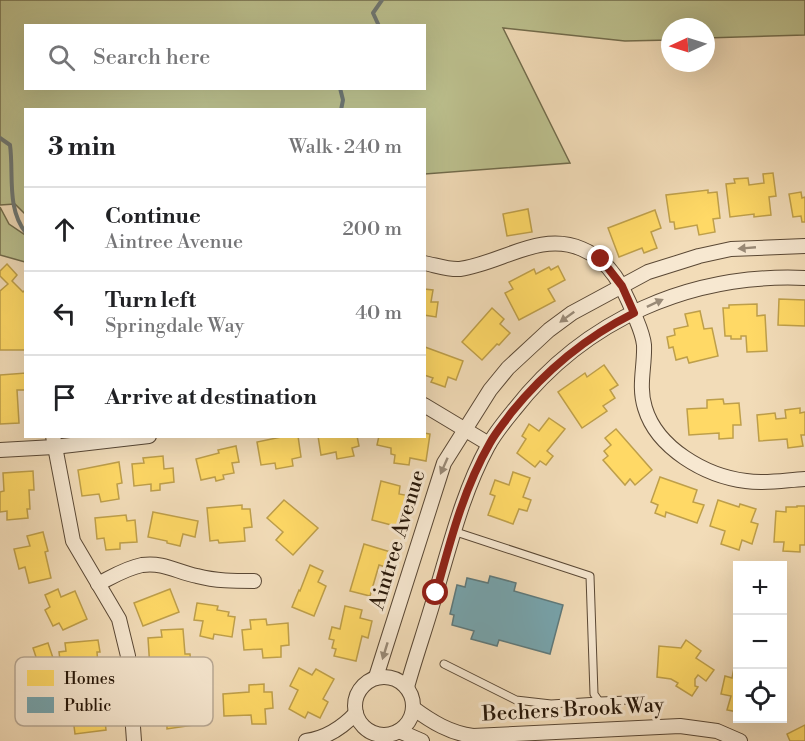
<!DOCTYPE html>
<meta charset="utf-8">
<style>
body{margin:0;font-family:"Libre Bodoni",serif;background:#f2f2f2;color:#202124}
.controls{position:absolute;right:18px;bottom:18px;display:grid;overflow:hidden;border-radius:0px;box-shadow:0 6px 24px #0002}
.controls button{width:54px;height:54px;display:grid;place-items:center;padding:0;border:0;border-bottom:2px solid #e0e0e0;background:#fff;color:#202124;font:30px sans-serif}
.compass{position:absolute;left:661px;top:18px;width:54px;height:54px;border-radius:50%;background:#fff;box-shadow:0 6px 24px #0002;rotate:266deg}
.stop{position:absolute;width:18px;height:18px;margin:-14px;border:4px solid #8f2418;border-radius:50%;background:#fff}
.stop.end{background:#8f2418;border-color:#fff;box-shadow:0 2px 6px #0008}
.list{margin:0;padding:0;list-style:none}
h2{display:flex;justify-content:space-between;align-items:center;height:78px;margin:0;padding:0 24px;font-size:26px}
h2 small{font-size:20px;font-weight:400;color:#757577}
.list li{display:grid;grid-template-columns:39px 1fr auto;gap:18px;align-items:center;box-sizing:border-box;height:84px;padding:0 24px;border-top:2px solid #e0e0e0}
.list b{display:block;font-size:22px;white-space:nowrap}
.list p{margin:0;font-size:20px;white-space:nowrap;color:#757577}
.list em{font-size:20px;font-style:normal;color:#757577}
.icon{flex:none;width:33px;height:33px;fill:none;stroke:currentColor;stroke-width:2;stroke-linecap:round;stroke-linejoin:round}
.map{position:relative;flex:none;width:805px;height:741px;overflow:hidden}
.search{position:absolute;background:#fff;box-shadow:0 6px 24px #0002;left:24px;top:24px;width:402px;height:66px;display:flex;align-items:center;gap:15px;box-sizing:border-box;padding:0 21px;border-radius:0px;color:#757577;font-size:22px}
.panel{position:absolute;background:#fff;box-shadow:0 6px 24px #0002;left:24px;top:108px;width:402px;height:330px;border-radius:0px}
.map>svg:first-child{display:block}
</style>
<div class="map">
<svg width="805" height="741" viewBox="0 0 805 741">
<rect width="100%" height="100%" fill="#f2dcb8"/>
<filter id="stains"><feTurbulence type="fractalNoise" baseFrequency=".00333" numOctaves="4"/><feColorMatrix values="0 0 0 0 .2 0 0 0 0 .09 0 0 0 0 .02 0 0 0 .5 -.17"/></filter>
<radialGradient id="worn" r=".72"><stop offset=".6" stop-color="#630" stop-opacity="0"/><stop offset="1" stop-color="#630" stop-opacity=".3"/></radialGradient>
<!-- green -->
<g fill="#bcc08e" stroke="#726c4c" stroke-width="1.5" fill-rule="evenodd">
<path d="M0,0H805V35L706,38V27H670V40L625,41L503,28L570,163L425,174L424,110H26L25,214L15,204L0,205ZM26,26H424V88H26Z"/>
<path d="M0,207L9,224L25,235V262L0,255Z"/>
</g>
<!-- homes -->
<g fill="#ffd966" stroke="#be9f4a" stroke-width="1.5">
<path d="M773,173L776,196L769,197L771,215L754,217V214L730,217L726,184L735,183L734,179L748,178L749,185L764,183L763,174Z"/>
<path d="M708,190V193L717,192L720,218L713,219L715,232L699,235L697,225L675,229L674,222H670L666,195Z"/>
<path d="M801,192L802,198L805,197V222H802L801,216L793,217L789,194Z"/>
<path d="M528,209L532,232L507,236L503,214Z"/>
<path d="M655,210L661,228L651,232L657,248L644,253L642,248L619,257L608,228Z"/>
<path d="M7,264L17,275L12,281L23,292L26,289V350H0V291L8,284L0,276V271Z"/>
<path d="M558,266L565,280L548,289L555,301L519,320L505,293L513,289L509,282L534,269L536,274L549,267L551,270Z"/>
<path d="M424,289L433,290L431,302H438L436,317L424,315Z"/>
<path d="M779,299L805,300V326L778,325Z"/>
<path d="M757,304V316L765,315L767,351L747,352L746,336H741V339H731V336H725L723,308H729V305Z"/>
<path d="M492,308L504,319L500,324L510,333L499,345L497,344L482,360L462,342Z"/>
<path d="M700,311L704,329L712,328L718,356L689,363L687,357L676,360L673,347L669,348L667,337L675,335L674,329L688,326L685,314Z"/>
<path d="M425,347L463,361L456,380L448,377L445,387L431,382L433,378L424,375Z"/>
<path d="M604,365L618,385L610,390L615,398L603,406L607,411L582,428L558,392L585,373L587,377Z"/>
<path d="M26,373V390H17L19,423L0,424V375Z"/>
<path d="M723,399L724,404L739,403L741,425H733V438L719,439V433L689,435L687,409L707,408V400Z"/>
<path d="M800,408V413L805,412V435H801L803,446L788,448L787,439L759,441L757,415L775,413L776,419L786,418L785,410Z"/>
<path d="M549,418L565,429L547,451L553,456L546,465L540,461L535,467L517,453L526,439L522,436L529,424L539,431Z"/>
<path d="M616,429L652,470L635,485L630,479L625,485L603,460L608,456L604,451L611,445L605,438Z"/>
<path d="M424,433L430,434L426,461L410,458L409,465L394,463L395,455L391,454V448L377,445L379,436H424Z"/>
<path d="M286,436H298L301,457L292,459L293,466L276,469L275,463L261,465L257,442Z"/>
<path d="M318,436H357L359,446L352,448L354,456L337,459L336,452L321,455Z"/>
<path d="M236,446L239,462L232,463L234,473L223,475L224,479L216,481L215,477L201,480L196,459L219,453L218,450Z"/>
<path d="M163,456L164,469L173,468L174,482L160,484V490L151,491V484L134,486L132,464L144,463L143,458Z"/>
<path d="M119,462L122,483L117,484L119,499L101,502L99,494L82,496L78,470Z"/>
<path d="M33,471L34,490H29L30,509H27L28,518L7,520V511L0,512V492L4,491L3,473Z"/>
<path d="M513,472L530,478L523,497L531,500L527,511L519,509L513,524L488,515L495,496L490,494L495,480L509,485Z"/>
<path d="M660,477L697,490L693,502L704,505L697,523L666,512L665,517L655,513L658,505L651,502Z"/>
<path d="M381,481L400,486L399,494L410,496L407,510L403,509L399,527L372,520Z"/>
<path d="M284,500L318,528L293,555L276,540L283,532L267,518Z"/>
<path d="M718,500L739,507L740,504L756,509L751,522L758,524L752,544L742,540L739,550L721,544L725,531L710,526Z"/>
<path d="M242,505V509H250L252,527L244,528L245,541L219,543L218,540L210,541L207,508Z"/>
<path d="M797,506H805V545H800V552L783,551L784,542H774L776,511L786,512V507H797Z"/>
<path d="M153,512L198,521L195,537L183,534L180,546L167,543V541L148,537Z"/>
<path d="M126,515L127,521L135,520L137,542L120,543V549L106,550L104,538L97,539L95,518Z"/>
<path d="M43,532L48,551L45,552L51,578L29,583L25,567L19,569L14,549L30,546L27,536Z"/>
<path d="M364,544L394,553L389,568L379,565L370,596L350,591Z"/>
<path d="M310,565L323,571L318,582L326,586L314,616L292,607L299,590L300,591Z"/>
<path d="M58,589L61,597L75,591L87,619L63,630L59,623L53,626L45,610L50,607L45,595Z"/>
<path d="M170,589L179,612L143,626L134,603Z"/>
<path d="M197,603L218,606L217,610L229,612L228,616L235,617L232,637L214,634L213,639L200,636L203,621L194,620Z"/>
<path d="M345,606L362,610L360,618L372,621L368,638L362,636L356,661L334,656L336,649L332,648L334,640L329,639L332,627L340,629Z"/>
<path d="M266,619L267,625L288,623L289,645L281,646V657L263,658L262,649L244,650L242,630L251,629L250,620Z"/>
<path d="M183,629L185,654H190L191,666L150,669L148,638L162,637L161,630Z"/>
<path d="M98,640L100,652H97L98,665H94L96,676L69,678L68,667L61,668L59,652L66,651L65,643Z"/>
<path d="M686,640L701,651L696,658L714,670L706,681L698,675L695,679V686L698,687L692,696L676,686L678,683L671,679L657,677L659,646L681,648Z"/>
<path d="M48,643L53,658L38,663L33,648Z"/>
<path d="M299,668L312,675L316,669L334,679L323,699L328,702L320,718L308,712L305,718L289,709L298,690L290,686Z"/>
<path d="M734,668H738V712L727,710L731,696L721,694L725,676L732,678Z"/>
<path d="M264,684V692H272L273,708L265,709L266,724H252L251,715L224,716L223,694L249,692V685Z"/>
<path d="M93,685L95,697L108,695L110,710L104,711L106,730L75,734L71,702L79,701L77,687Z"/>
<path d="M196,686L198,707L191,708L193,725L167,729V724L157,725L154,703L168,701L166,690Z"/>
<path d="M805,725V741H790L787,734Z"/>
</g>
<!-- public -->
<path fill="#76a5af" stroke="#5e7a7d" stroke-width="1.5" d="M490,576L516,583L514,591L563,605L550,654L499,640L497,646L471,639L474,631L452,625L454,615L450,614L457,585L465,587L467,578L488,583Z"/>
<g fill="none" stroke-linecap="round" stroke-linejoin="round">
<!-- stream -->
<g stroke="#707873" stroke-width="4">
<path d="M379,26L373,13L382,0"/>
<path d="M340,88L343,100L341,110"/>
<path d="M0,138L10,145C14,174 6,208 26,233"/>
</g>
<!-- service casing -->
<g stroke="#5a4835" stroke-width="9">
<g id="service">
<path d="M453,531L590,576L594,694L599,701L631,700"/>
<path d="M444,664L516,700L551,704L599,701"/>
</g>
</g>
<!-- minor casing -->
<g stroke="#5a4835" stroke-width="16">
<g id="minor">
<path d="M424,263C435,265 449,270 460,269C502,263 540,231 582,249C611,261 623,287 634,314C638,324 643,334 644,345C645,366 638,386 645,408C657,448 705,476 746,481C766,484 786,480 805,479"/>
<path d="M424,405L489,444"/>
<path d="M53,436L73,541L119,619L128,656L134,741"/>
<path d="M0,450L54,447L149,436"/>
<path d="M98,584C112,577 126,568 142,565C164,562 177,572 197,576C216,581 234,581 254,581"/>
<path d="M376,677L444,463L490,390L508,368L549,330L572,313L648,272L699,256L731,249L805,246"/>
<circle cx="384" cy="706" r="29"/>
<path d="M407,687C416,655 427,624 436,592C451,542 463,492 488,446C495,433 505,421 514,410C585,319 691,273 805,278"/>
<path d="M413,708C432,722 450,733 473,736L680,726L717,731L740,741"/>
<path d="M399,731L422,741"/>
<path d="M306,741C327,738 342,728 356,713"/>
</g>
</g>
<!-- service -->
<use href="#service" stroke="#f7e8d1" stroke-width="7"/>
<!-- minor -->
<use href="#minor" stroke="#f7e8d1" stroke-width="14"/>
</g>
<!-- one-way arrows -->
<defs><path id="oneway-solid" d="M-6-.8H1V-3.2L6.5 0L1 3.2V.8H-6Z" transform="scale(1.5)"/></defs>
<g fill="#998a77">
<use href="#oneway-solid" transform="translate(747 248) rotate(175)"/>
<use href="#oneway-solid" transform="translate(655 303) rotate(-25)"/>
<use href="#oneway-solid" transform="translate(567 317) rotate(144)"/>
<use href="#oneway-solid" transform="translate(444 466) rotate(114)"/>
<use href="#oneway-solid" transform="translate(385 651) rotate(107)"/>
</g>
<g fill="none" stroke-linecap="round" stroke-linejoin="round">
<!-- route -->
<path stroke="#8f2418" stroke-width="8" d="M436,593C450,542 463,490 490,443C496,432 504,423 511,413C545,371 586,337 634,313L622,286L601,259"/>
</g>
<g text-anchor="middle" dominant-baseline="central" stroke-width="6" stroke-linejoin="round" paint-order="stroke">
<!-- street labels -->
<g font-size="21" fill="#271709" stroke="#f7e8d1">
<text transform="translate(398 540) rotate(-73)">Aintree Avenue</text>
<text transform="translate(573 710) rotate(-3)">Bechers Brook Way</text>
</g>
</g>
<!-- legend -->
<rect x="15" y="657" width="198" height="69" rx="9" fill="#f7e8d1" stroke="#b9a995" stroke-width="1.5"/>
<rect x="27" y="670" width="27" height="16" fill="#ffd966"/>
<rect x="27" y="697" width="27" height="16" fill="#76a5af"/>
<g font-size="16" fill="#271709">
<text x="64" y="684">Homes</text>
<text x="64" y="711">Public</text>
</g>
<rect width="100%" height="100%" filter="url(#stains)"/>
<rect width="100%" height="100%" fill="url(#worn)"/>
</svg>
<div class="controls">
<button>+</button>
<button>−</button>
<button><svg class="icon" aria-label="locate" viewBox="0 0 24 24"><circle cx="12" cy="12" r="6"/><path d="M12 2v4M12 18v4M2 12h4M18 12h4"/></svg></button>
</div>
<svg class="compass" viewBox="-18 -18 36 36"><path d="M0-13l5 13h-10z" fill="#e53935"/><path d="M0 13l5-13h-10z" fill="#757577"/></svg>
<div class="stop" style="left:436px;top:593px"></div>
<div class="stop end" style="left:601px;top:259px"></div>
<div class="search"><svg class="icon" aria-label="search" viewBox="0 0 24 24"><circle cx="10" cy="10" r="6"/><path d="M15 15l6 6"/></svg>Search here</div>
<section class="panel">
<h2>3 min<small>Walk · 240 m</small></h2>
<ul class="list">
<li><svg class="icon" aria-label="ahead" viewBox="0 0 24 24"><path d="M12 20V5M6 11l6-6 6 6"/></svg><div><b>Continue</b><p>Aintree Avenue</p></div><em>200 m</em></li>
<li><svg class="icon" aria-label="left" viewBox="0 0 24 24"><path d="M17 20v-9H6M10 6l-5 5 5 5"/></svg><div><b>Turn left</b><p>Springdale Way</p></div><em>40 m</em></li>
<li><svg class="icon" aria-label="arrive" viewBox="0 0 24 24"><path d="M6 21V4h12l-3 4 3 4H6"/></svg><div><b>Arrive at destination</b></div></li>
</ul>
</section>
</div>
